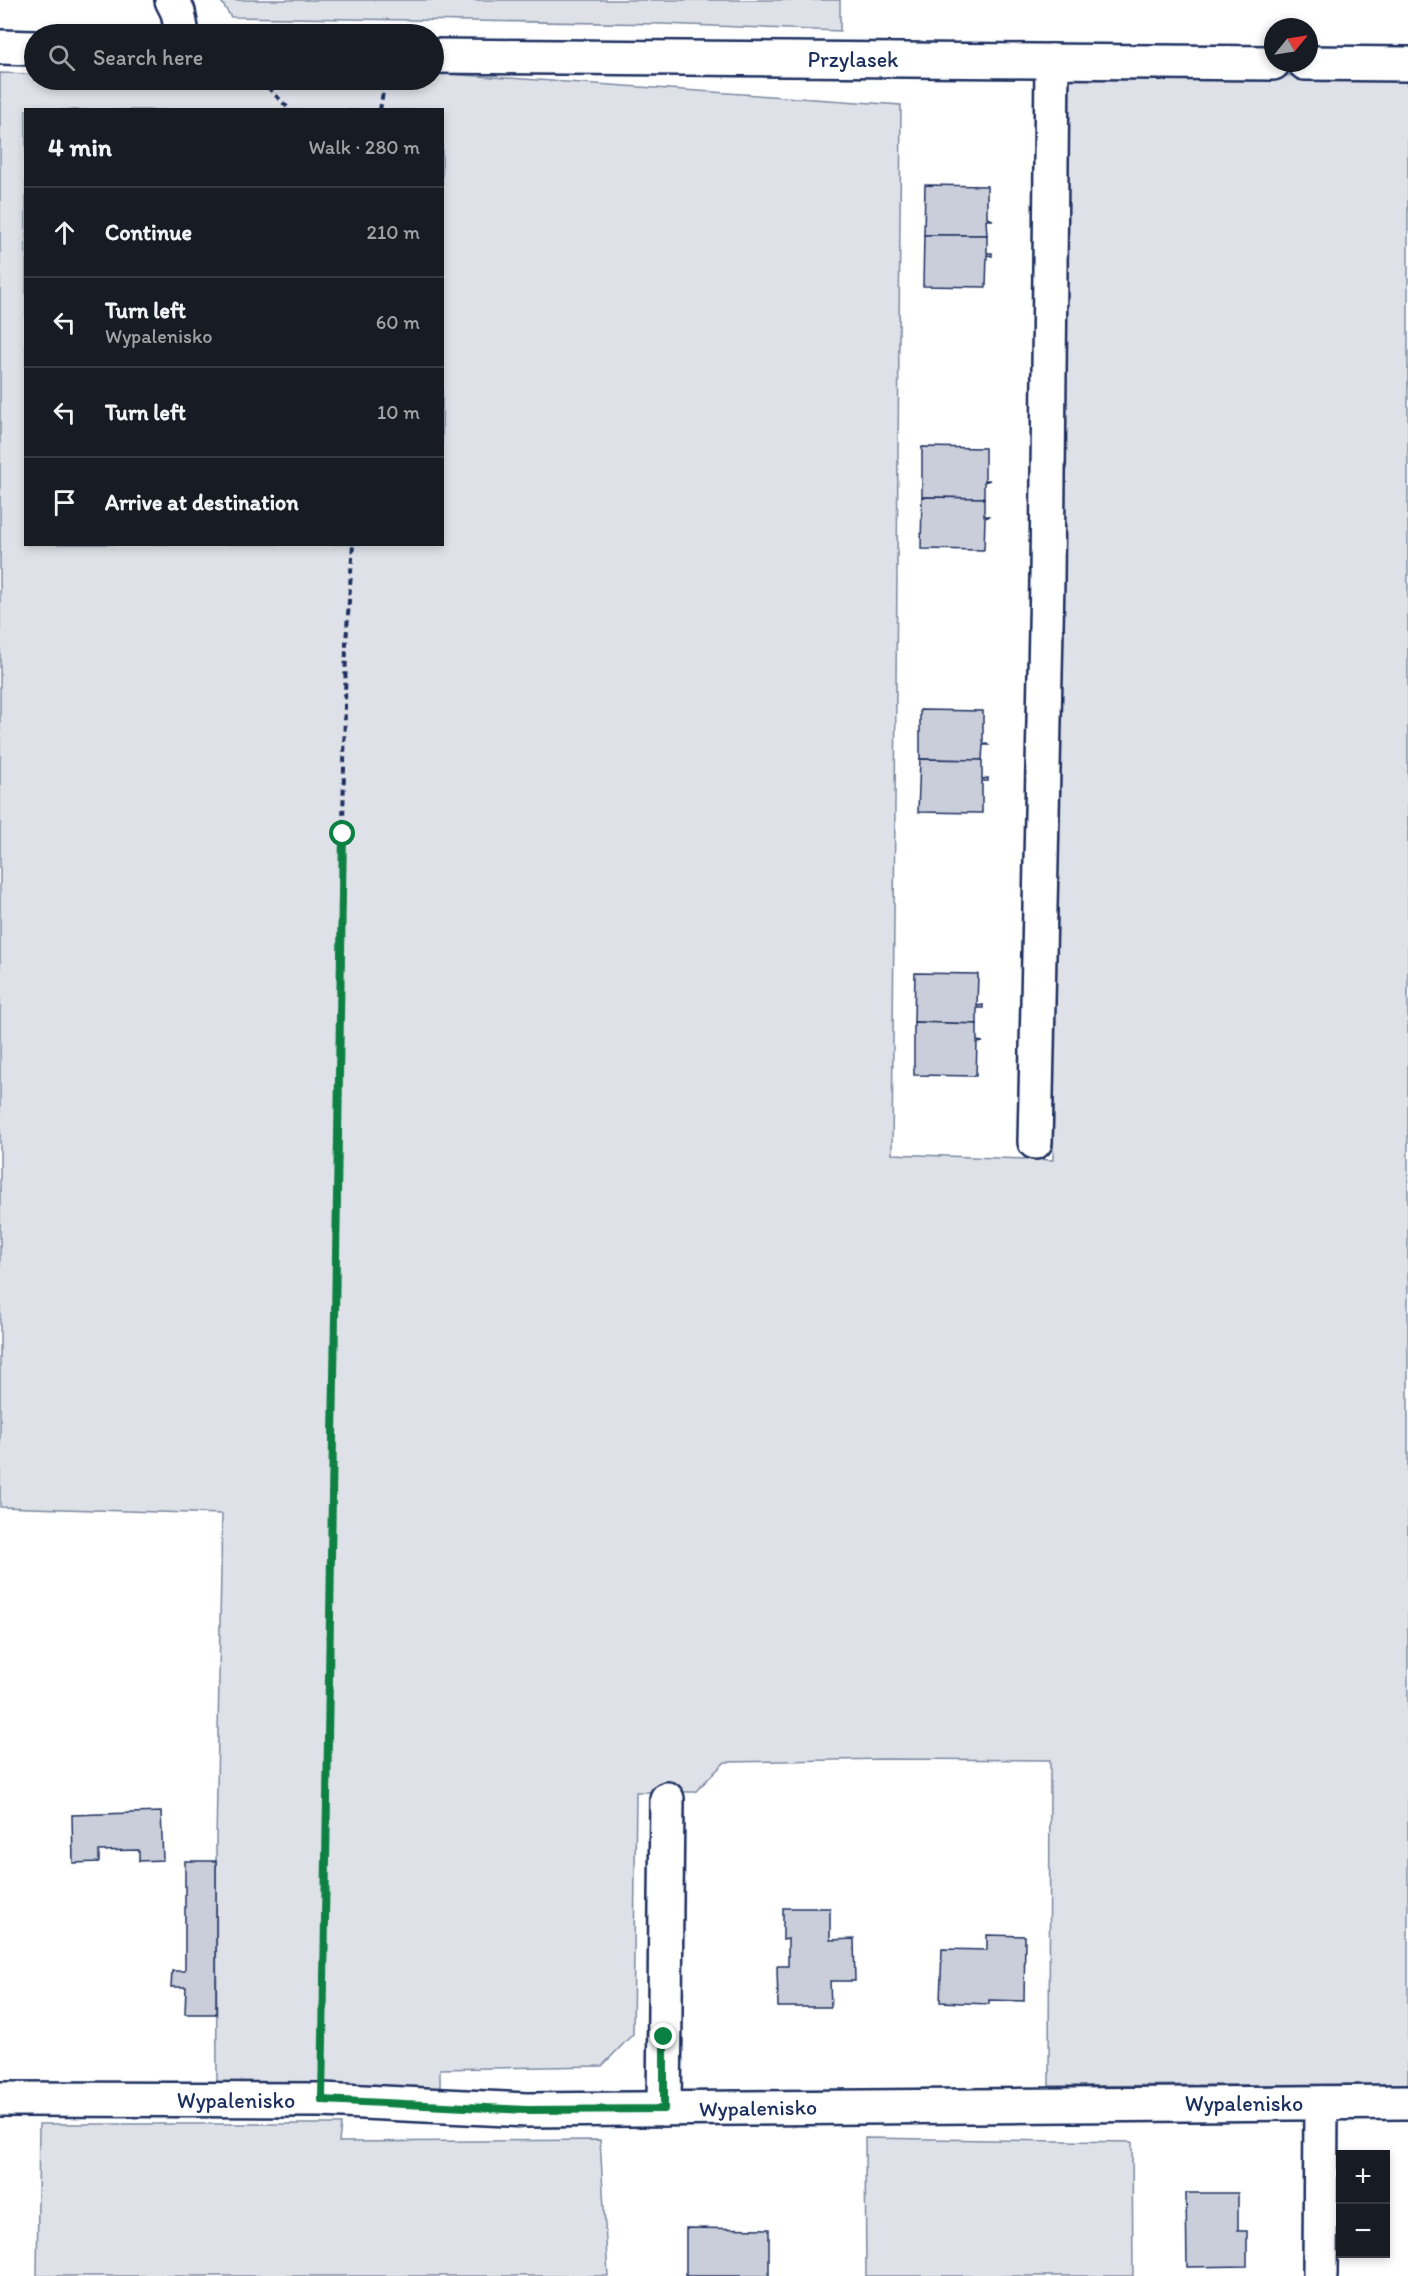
<!DOCTYPE html>
<meta charset="utf-8">
<style>
body{margin:0;font-family:Itim,sans-serif;background:#242831;color:#f1f3f6}
.controls{position:absolute;right:18px;bottom:18px;display:grid;overflow:hidden;border-radius:0px;box-shadow:0 3px 9px #0003}
.controls button{width:54px;height:54px;display:grid;place-items:center;padding:0;border:0;border-bottom:2px solid #363941;background:#171b24;color:#f1f3f6;font:30px sans-serif}
.compass{position:absolute;left:1264px;top:18px;width:54px;height:54px;border-radius:50%;background:#171b24;box-shadow:0 3px 9px #0003;rotate:60deg}
.stop{position:absolute;width:18px;height:18px;margin:-14px;border:4px solid #0b8043;border-radius:50%;background:#fff}
.stop.end{background:#0b8043;border-color:#fff;box-shadow:0 2px 6px #0008}
.list{margin:0;padding:0;list-style:none}
h2{display:flex;justify-content:space-between;align-items:center;height:78px;margin:0;padding:0 24px;font-size:26px}
h2 small{font-size:20px;font-weight:400;color:#9ea1a6}
.list li{display:grid;grid-template-columns:39px 1fr auto;gap:18px;align-items:center;box-sizing:border-box;height:90px;padding:0 24px;border-top:2px solid #363941}
.list b{display:block;font-size:22px;white-space:nowrap}
.list p{margin:0;font-size:20px;white-space:nowrap;color:#9ea1a6}
.list em{font-size:20px;font-style:normal;color:#9ea1a6}
.icon{flex:none;width:33px;height:33px;fill:none;stroke:currentColor;stroke-width:2;stroke-linecap:round;stroke-linejoin:round}
.map{position:relative;flex:none;width:1408px;height:2276px;overflow:hidden}
.search{position:absolute;background:#171b24;box-shadow:0 3px 9px #0003;left:24px;top:24px;width:420px;height:66px;display:flex;align-items:center;gap:15px;box-sizing:border-box;padding:0 21px;border-radius:33px;color:#9ea1a6;font-size:22px}
.panel{position:absolute;background:#171b24;box-shadow:0 3px 9px #0003;left:24px;top:108px;width:420px;height:438px;border-radius:0px}
.map>svg:first-child{display:block}
</style>
<div class="map">
<svg width="1408" height="2276" viewBox="0 0 1408 2276">
<rect width="100%" height="100%" fill="#fff"/>
<filter id="ink" filterUnits="userSpaceOnUse"><feTurbulence type="fractalNoise" baseFrequency=".0167" numOctaves="2"/><feDisplacementMap in="SourceGraphic" scale="12" xChannelSelector="R" yChannelSelector="G"/><feConvolveMatrix kernelMatrix="1 2 1 2 8 2 1 2 1" color-interpolation-filters="sRGB"/></filter>
<g filter="url(#ink)">
<!-- green -->
<g fill="#dee1e7" stroke="#7c88a2" stroke-width="1.5" fill-rule="evenodd">
<path d="M220,0H840V31L663,24L231,17Z"/>
<path d="M0,73L34,74V80H434V73L901,105L892,1154L1053,1160L1068,74L1408,76V2084L1049,2086L1050,1760L884,1759L725,1762L695,1792H636L633,2034L602,2066L440,2069V2088L217,2083L216,1843L222,1514L0,1507ZM26,110H442V544H26Z"/>
<path d="M39,2124H341L339,2142L600,2140L608,2276H37Z"/>
<path d="M865,2138L1132,2142L1133,2276H866Z"/>
</g>
<!-- building -->
<g fill="#caceda" stroke="#1b2f5e" stroke-width="1.5">
<path d="M925,185L987,186V218L993,220H986L987,235H924Z"/>
<path d="M924,235H987V253H992V256L987,255L986,287L923,286Z"/>
<path d="M922,447L985,448V480H990L984,482V498L922,497Z"/>
<path d="M922,497L984,498V516H990L985,518L984,550L921,549Z"/>
<path d="M920,710L983,711V742L988,745H983L982,760L920,759Z"/>
<path d="M920,759L982,760V779L988,778V781H982V813L918,812Z"/>
<path d="M915,973L978,974L977,1006L983,1005V1008H977V1024L914,1022Z"/>
<path d="M914,1022L977,1024V1041L983,1042L977,1043L976,1076L914,1075Z"/>
<path d="M161,1812L163,1860L139,1861V1850L99,1851V1862L73,1863L72,1815Z"/>
<path d="M185,1861H216V2014H185L186,1987H171L172,1971H185Z"/>
<path d="M783,1908H830V1940L854,1939L855,1981H830L831,2007H778L777,1966H788V1939L783,1940Z"/>
<path d="M987,1935L1025,1936L1024,2001L989,2000V2004L940,2002L942,1949L987,1950Z"/>
<path d="M1186,2193H1238V2231H1247V2266L1187,2267Z"/>
<path d="M686,2228L769,2229V2276H686Z"/>
</g>
<g fill="none" stroke-linecap="round" stroke-linejoin="round">
<!-- minor casing -->
<g stroke="#1b2f5e" stroke-width="38">
<g id="minor">
<path d="M172,0L178,12L182,34"/>
<path d="M0,47L34,48"/>
<path d="M434,56L1273,63"/>
<path d="M1305,63L1408,64"/>
<path d="M1035,1142L1047,580L1052,61"/>
<path d="M0,2099L322,2100L527,2110L1408,2102"/>
<path d="M664,2109L667,1799"/>
<path d="M1320,2276L1321,2103"/>
</g>
</g>
<!-- path -->
<g stroke="#1b2f5e" stroke-width="4" stroke-dasharray="6 4.5" stroke-linecap="butt">
<path d="M261,80L290,110"/>
<path d="M380,110L385,80"/>
<path d="M323,2064L346,643L353,544"/>
</g>
<!-- minor -->
<use href="#minor" stroke="#fff" stroke-width="33"/>
</g>
</g>
<g fill="none" stroke-linecap="round" stroke-linejoin="round" filter="url(#ink)">
<!-- route -->
<path stroke="#0b8043" stroke-width="8" d="M343,834L322,2100L527,2110L664,2109V2037"/>
</g>
<g text-anchor="middle" dominant-baseline="central" stroke-width="4.5" stroke-linejoin="round" paint-order="stroke">
<!-- street labels -->
<g font-size="22" fill="#1b2f5e" stroke="#fff">
<text x="853" y="59">Przylasek</text>
<text x="236" y="2100">Wypalenisko</text>
<text x="1244" y="2103">Wypalenisko</text>
<text transform="translate(758 2108) rotate(-1)">Wypalenisko</text>
</g>
</g>
</svg>
<div class="controls">
<button>+</button>
<button>−</button>
</div>
<svg class="compass" viewBox="-18 -18 36 36"><path d="M0-13l5 13h-10z" fill="#e53935"/><path d="M0 13l5-13h-10z" fill="#9ea1a6"/></svg>
<div class="stop" style="left:343px;top:834px"></div>
<div class="stop end" style="left:664px;top:2037px"></div>
<div class="search"><svg class="icon" aria-label="search" viewBox="0 0 24 24"><circle cx="10" cy="10" r="6"/><path d="M15 15l6 6"/></svg>Search here</div>
<section class="panel">
<h2>4 min<small>Walk · 280 m</small></h2>
<ul class="list">
<li><svg class="icon" aria-label="ahead" viewBox="0 0 24 24"><path d="M12 20V5M6 11l6-6 6 6"/></svg><div><b>Continue</b></div><em>210 m</em></li>
<li><svg class="icon" aria-label="left" viewBox="0 0 24 24"><path d="M17 20v-9H6M10 6l-5 5 5 5"/></svg><div><b>Turn left</b><p>Wypalenisko</p></div><em>60 m</em></li>
<li><svg class="icon" aria-label="left" viewBox="0 0 24 24"><path d="M17 20v-9H6M10 6l-5 5 5 5"/></svg><div><b>Turn left</b></div><em>10 m</em></li>
<li><svg class="icon" aria-label="arrive" viewBox="0 0 24 24"><path d="M6 21V4h12l-3 4 3 4H6"/></svg><div><b>Arrive at destination</b></div></li>
</ul>
</section>
</div>
